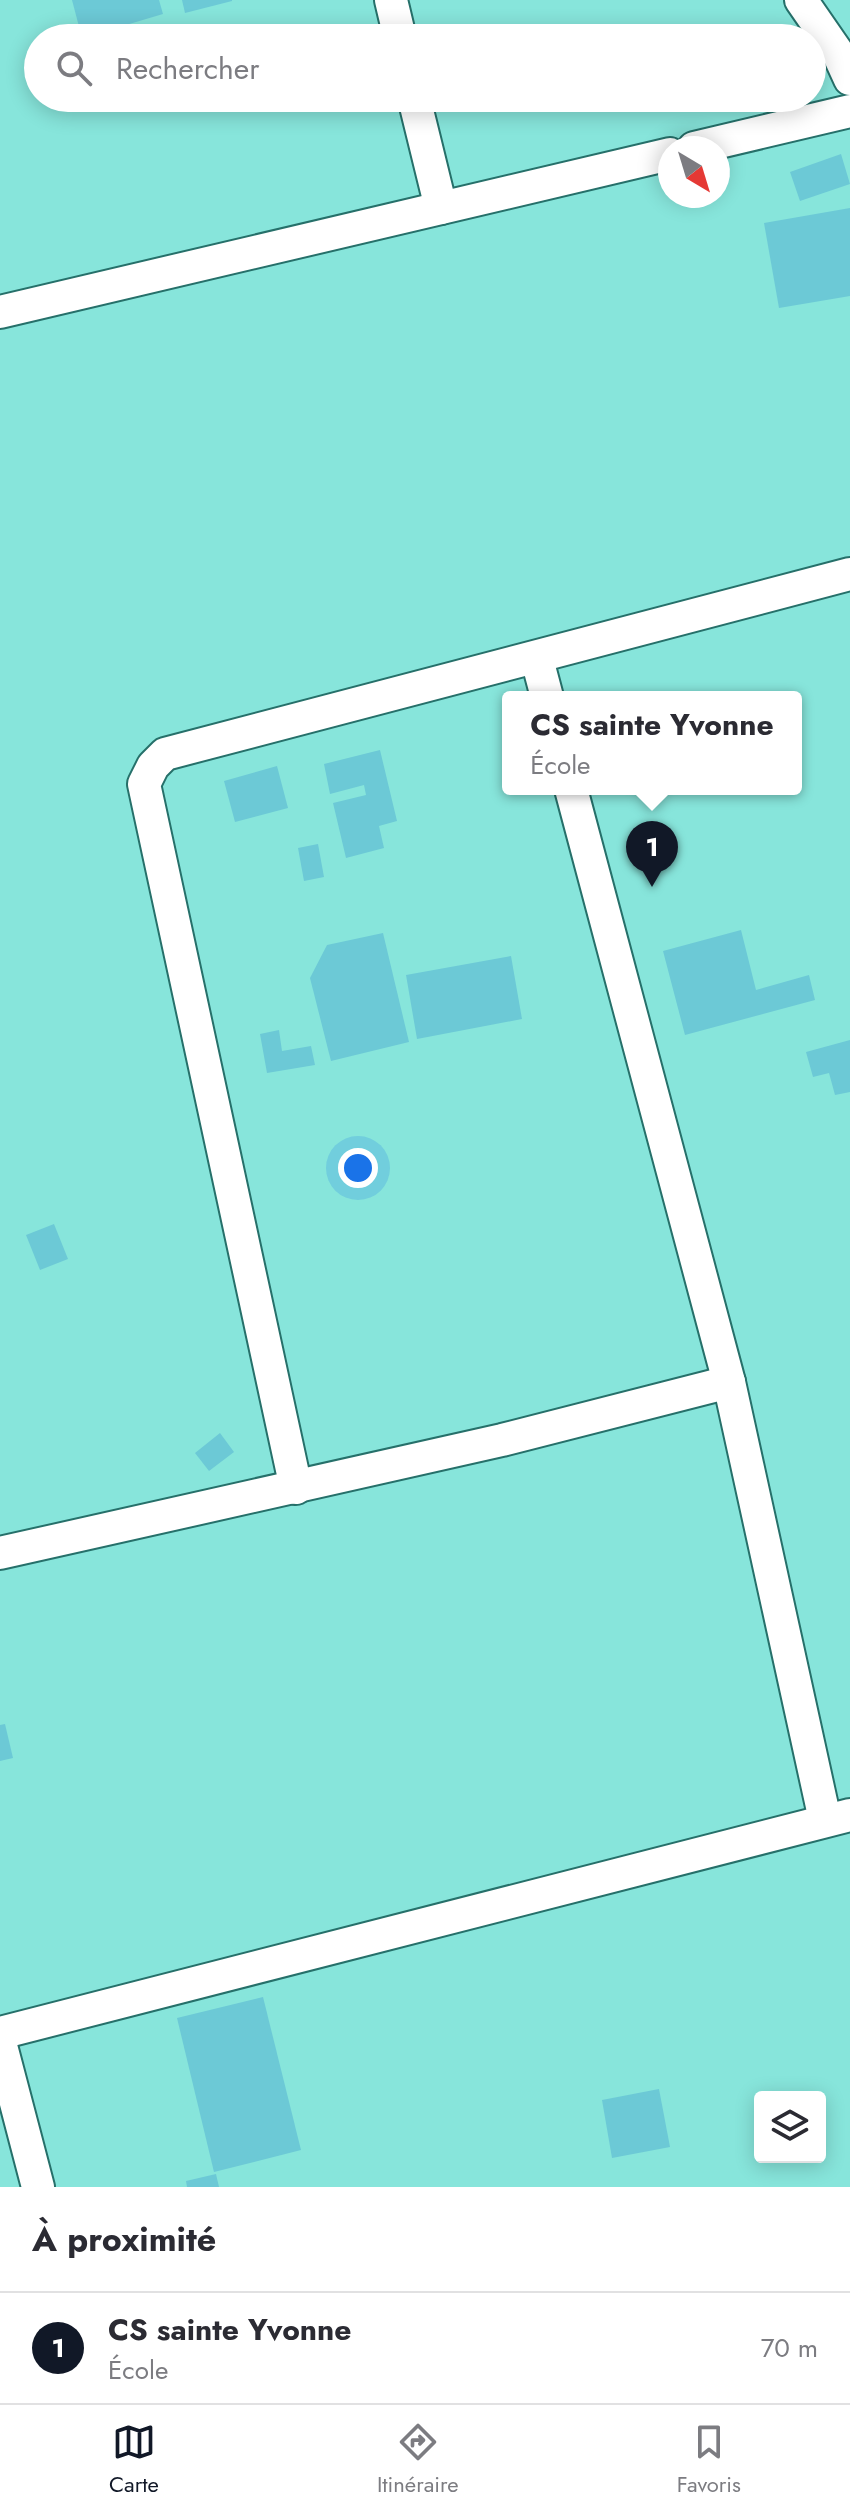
<!DOCTYPE html>
<html lang="fr">
<meta charset="utf-8">
<style>
body{margin:0;font-family:Jost,sans-serif;background:#f2f2f3;color:#2b2b33}
.controls{position:absolute;right:24px;bottom:24px;display:grid;overflow:hidden;border-radius:8px;box-shadow:0 4px 20px #0003}
.controls button{width:72px;height:72px;display:grid;place-items:center;padding:0;border:0;border-bottom:2px solid #e1e1e2;background:#fff;color:#2b2b33;font:40px sans-serif}
.compass{position:absolute;left:658px;top:136px;width:72px;height:72px;border-radius:50%;background:#fff;box-shadow:0 4px 20px #0003;rotate:142deg}
.you{position:absolute;left:358px;top:1168px;width:28px;height:28px;margin:-20px;border:6px solid #fff;border-radius:50%;background:#1a73e8;box-shadow:0 0 0 12px #1a73e833}
.badge{display:grid;place-items:center;width:52px;height:52px;border-radius:50%;background:#111827;color:#fff;font-size:26px;font-weight:700}
.pin{position:absolute;translate:-50% -66px;filter:drop-shadow(0 2px 4px #0008)}
.pin::after{content:'';position:absolute;top:42px;width:28px;height:24px;background:inherit;clip-path:polygon(0 0,100% 0,50% 100%)}
.popup{position:absolute;left:502px;top:691px;width:300px;height:104px;box-sizing:border-box;display:grid;place-content:center;border-radius:8px;background:#fff;filter:drop-shadow(0 2px 6px #0005);font-size:26px;white-space:nowrap;color:#7c7c81}
.popup b{font-size:30px;color:#2b2b33}
.popup::after{content:'';position:absolute;left:50%;top:100%;margin-left:-16px;border:16px solid transparent;border-top-color:#fff}
.list{margin:0;padding:0;list-style:none}
h2{display:flex;justify-content:space-between;align-items:center;height:104px;margin:0;padding:0 32px;font-size:34px}
h2 small{font-size:26px;font-weight:400;color:#7c7c81}
.list li{display:grid;grid-template-columns:52px 1fr auto;gap:24px;align-items:center;box-sizing:border-box;height:112px;padding:0 32px;border-top:2px solid #e1e1e2}
.list b{display:block;font-size:30px;white-space:nowrap}
.list p{margin:0;font-size:26px;white-space:nowrap;color:#7c7c81}
.list em{font-size:26px;font-style:normal;color:#7c7c81}
.icon{flex:none;width:44px;height:44px;fill:none;stroke:currentColor;stroke-width:2;stroke-linecap:round;stroke-linejoin:round}
.map{position:relative;flex:none;width:850px;height:2187px;overflow:hidden}
.search{position:absolute;background:#fff;box-shadow:0 4px 20px #0003;left:24px;right:24px;top:24px;height:88px;display:flex;align-items:center;gap:20px;box-sizing:border-box;padding:0 28px;border-radius:44px;color:#7c7c81;font-size:30px}
.sheet{height:216px;background:#fff}
nav{display:flex;justify-content:space-around;align-items:center;box-sizing:border-box;height:112px;border-top:2px solid #e1e1e2;background:#fff;font-size:22px;color:#7c7c81}
nav a{display:grid;justify-items:center;gap:4px}
nav .on{color:#111827}
.map>svg:first-child{display:block}
</style>
<div class="map">
<svg width="850" height="2187" viewBox="0 0 850 2187">
<rect width="100%" height="100%" fill="#87e5db"/>
<!-- building -->
<g fill="#6cc9d6">
<path d="M72,0H159L163,14L82,38Z"/>
<path d="M182,0H232V1L185,13Z"/>
<path d="M841,154L850,184L800,201L790,172Z"/>
<path d="M850,208V296L779,308L764,223Z"/>
<path d="M380,750L397,821L379,826L384,848L346,858L333,803L366,795L364,785L330,794L324,764Z"/>
<path d="M277,766L288,808L235,822L224,781Z"/>
<path d="M318,844L324,877L304,881L298,848Z"/>
<path d="M741,930L756,990L809,975L815,1000L685,1035L663,951Z"/>
<path d="M383,933L409,1042L331,1061L310,978L327,945Z"/>
<path d="M511,956L522,1019L417,1039L406,975Z"/>
<path d="M279,1030L282,1051L311,1046L315,1065L267,1073L260,1034Z"/>
<path d="M850,1040V1092L835,1095L829,1073L813,1077L806,1052Z"/>
<path d="M54,1224L68,1259L40,1270L26,1235Z"/>
<path d="M220,1433L234,1452L209,1471L195,1453Z"/>
<path d="M5,1724L13,1758L0,1761V1725Z"/>
<path d="M263,1997L301,2150L214,2172L177,2018Z"/>
<path d="M659,2089L670,2147L612,2158L602,2100Z"/>
<path d="M216,2174L219,2187H187L186,2181Z"/>
</g>
<g fill="none" stroke-linecap="round" stroke-linejoin="round">
<!-- street casing -->
<g stroke="#26706a" stroke-width="36">
<g id="street">
<path d="M391,0L400,38"/>
<path d="M801,0L839,55L850,79"/>
<path d="M414,98L441,208"/>
<path d="M694,148L850,111"/>
<path d="M0,312L670,154"/>
<path d="M537,659L547,697"/>
<path d="M571,789L729,1382L825,1820"/>
<path d="M296,1488L144,784L153,766L165,754L850,574"/>
<path d="M0,1553L502,1440L729,1382"/>
<path d="M0,2033L850,1815"/>
<path d="M0,2042L38,2187"/>
</g>
</g>
<!-- street -->
<use href="#street" stroke="#fff" stroke-width="32"/>
</g>
</svg>
<div class="controls">
<button><svg class="icon" aria-label="layers" viewBox="0 0 24 24"><path d="M12 4l9 5-9 5-9-5zM3 14l9 5 9-5"/></svg></button>
</div>
<svg class="compass" viewBox="-18 -18 36 36"><path d="M0-13l5 13h-10z" fill="#e53935"/><path d="M0 13l5-13h-10z" fill="#7c7c81"/></svg>
<div class="you"></div>
<div class="pin badge" style="left:652px;top:887px">1</div>
<div class="popup"><b>CS sainte Yvonne</b>École</div>
<div class="search"><svg class="icon" aria-label="search" viewBox="0 0 24 24"><circle cx="10" cy="10" r="6"/><path d="M15 15l6 6"/></svg>Rechercher</div>
</div>
<section class="sheet">
<h2>À proximité<small></small></h2>
<ul class="list">
<li><span class="badge">1</span><div><b>CS sainte Yvonne</b><p>École</p></div><em>70 m</em></li>
</ul>
</section>
<nav>
<a class="on"><svg class="icon" aria-label="map" viewBox="0 0 24 24"><path d="M3 6l6-2 6 2 6-2v14l-6 2-6-2-6 2zM9 4v14M15 6v14"/></svg>Carte</a>
<a><svg class="icon" aria-label="directions" viewBox="0 0 24 24"><path d="M12 3l9 9-9 9-9-9zM9 14v-3h6M13 9l2 2-2 2"/></svg>Itinéraire</a>
<a><svg class="icon" aria-label="saved" viewBox="0 0 24 24"><path d="M7 4h10v16l-5-4-5 4z"/></svg>Favoris</a>
</nav>
